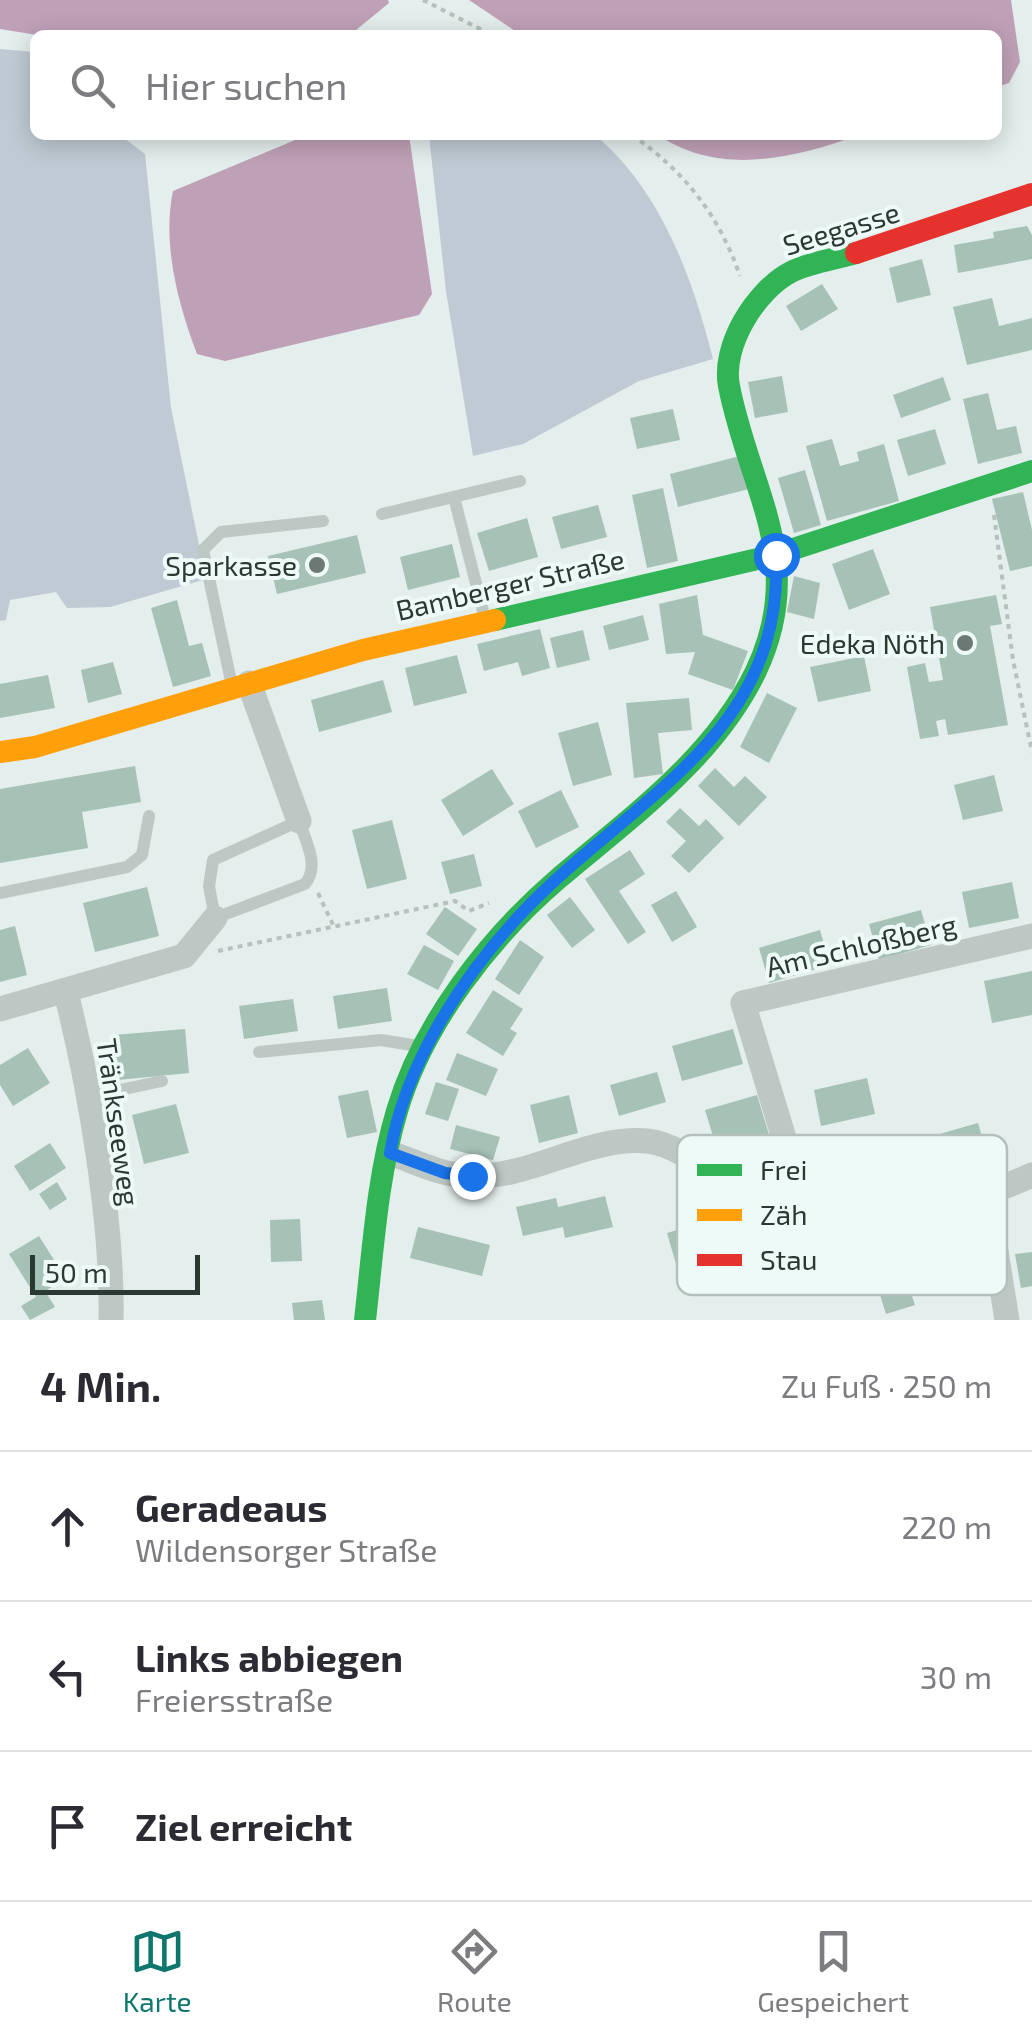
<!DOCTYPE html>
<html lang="de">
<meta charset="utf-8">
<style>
body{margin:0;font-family:"Exo 2",sans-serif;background:#f7f7f7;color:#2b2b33}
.scale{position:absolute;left:30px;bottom:25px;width:170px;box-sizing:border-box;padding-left:10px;border:5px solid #2b3933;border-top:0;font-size:28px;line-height:35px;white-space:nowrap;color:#2b3933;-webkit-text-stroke:8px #edfaf7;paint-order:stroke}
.stop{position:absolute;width:30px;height:30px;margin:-22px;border:8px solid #1a73e8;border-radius:50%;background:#fff}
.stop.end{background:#1a73e8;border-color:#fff;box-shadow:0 2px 10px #0008}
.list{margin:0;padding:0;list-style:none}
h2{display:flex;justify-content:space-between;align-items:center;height:130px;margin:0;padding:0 40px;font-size:42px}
h2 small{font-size:32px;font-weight:400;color:#7c7c81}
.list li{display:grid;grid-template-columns:65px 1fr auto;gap:30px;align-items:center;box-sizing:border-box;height:150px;padding:0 40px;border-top:2px solid #e1e1e2}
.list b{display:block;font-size:38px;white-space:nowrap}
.list p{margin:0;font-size:32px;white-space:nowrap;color:#7c7c81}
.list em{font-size:32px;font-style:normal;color:#7c7c81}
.icon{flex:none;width:55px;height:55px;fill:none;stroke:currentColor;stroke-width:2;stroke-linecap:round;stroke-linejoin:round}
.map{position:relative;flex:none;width:1032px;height:1320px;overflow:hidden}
.search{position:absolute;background:#fff;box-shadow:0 5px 25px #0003;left:30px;right:30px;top:30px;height:110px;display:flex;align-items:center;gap:25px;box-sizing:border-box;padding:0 35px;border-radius:15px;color:#7c7c81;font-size:38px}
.sheet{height:580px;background:#fff}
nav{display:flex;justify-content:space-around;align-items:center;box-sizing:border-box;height:140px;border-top:2px solid #e1e1e2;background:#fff;font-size:28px;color:#7c7c81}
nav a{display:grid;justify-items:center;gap:5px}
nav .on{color:#0f766e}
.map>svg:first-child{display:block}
</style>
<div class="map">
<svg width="1032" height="1320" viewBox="0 0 1032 1320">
<rect width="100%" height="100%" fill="#e4eeec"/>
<!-- green -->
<g fill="#bfcad4">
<path d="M0,49L35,52V135H120L145,154L171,408L206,579L110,607L67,608L56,592L10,600L6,620L0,621Z"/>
<path d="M429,135H595C661,190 693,279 713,359L639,381L523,444L473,456L446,291Z"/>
</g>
<!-- water -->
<g fill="#bfa1b7">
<path d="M0,0H388L389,3L350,35H37L0,29Z"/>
<path d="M469,0H1011L1020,62L1009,83L997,87V35H521Z"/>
<path d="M307,135H409L432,294L419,315L225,361L197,354C178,304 162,244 173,191Z"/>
<path d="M658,135H859C795,158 720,177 658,135Z"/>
</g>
<!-- building -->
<g fill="#a6c1b6">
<path d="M1027,226L1032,235V259L958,273L954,245L994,238L993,232Z"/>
<path d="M922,259L931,295L897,303L889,268Z"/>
<path d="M822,284L838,309L801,331L786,306Z"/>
<path d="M992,298L999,326L1032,318V350L967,365L953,307Z"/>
<path d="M782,376L788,412L755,418L748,382Z"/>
<path d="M943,377L951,400L901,418L893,395Z"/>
<path d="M988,393L997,430L1016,426L1022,453L978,464L963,399Z"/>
<path d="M673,409L680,440L637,449L630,418Z"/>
<path d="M935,429L946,464L908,476L897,440Z"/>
<path d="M832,439L840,466L859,461L857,452L884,444L899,501L827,521L806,446Z"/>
<path d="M740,456L749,489L678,507L670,474Z"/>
<path d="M805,470L821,525L794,533L778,478Z"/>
<path d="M663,488L678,561L647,568L632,495Z"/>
<path d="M1023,492L1032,530V566L1010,571L992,499Z"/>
<path d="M598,505L607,537L561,549L552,517Z"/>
<path d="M527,518L538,557L489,571L477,533Z"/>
<path d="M357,535L366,573L277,594L268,556Z"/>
<path d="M452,544L460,577L408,590L400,557Z"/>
<path d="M873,549L890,594L849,610L832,564Z"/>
<path d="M794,576L820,583L814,619L787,612Z"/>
<path d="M697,595L703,635L748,651L733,690L688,674L695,652L666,654L659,604Z"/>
<path d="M996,595L1002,624L990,626L1008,725L948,735L945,719L936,721L939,736L920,739L907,667L925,663L929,682L943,680L930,607Z"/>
<path d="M177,600L189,646L202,643L211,676L173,687L151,608Z"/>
<path d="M643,615L649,640L609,650L603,626Z"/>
<path d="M540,629L550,668L522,676L518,662L484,671L477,644Z"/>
<path d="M583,630L590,660L557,668L550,638Z"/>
<path d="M457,655L467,693L414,706L405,668Z"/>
<path d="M864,656L871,691L818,702L810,667Z"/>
<path d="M113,662L122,694L88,703L81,670Z"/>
<path d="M48,675L55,708L0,718V684Z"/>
<path d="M383,680L392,712L319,732L311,700Z"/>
<path d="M767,693L797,708L769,763L740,747Z"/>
<path d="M689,698L692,730L658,733L663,774L634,778L626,703Z"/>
<path d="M598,722L612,775L573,786L558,733Z"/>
<path d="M135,766L141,802L82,812L88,848L0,863V789Z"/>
<path d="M715,768L734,787L745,776L767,797L739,826L698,786Z"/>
<path d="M492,769L514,804L463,836L441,800Z"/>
<path d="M994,775L1003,811L963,820L954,785Z"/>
<path d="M561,790L579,827L536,848L518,811Z"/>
<path d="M680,808L699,826L706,819L724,838L689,873L671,856L686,841L666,822Z"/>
<path d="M392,820L407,879L367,889L352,830Z"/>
<path d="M630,850L645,874L619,891L646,932L628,944L585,879Z"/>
<path d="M474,854L482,886L450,894L441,862Z"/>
<path d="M1012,882L1019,918L969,928L962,892Z"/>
<path d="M147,887L159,936L95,952L83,903Z"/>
<path d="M676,891L697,927L672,942L651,905Z"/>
<path d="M570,897L595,930L572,948L547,915Z"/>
<path d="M445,907L477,929L458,956L426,934Z"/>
<path d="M921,910L931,945L879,960L869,924Z"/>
<path d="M15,926L27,975L0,982V930Z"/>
<path d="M820,930L830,965L769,983L759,948Z"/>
<path d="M520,940L544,957L519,995L495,979Z"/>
<path d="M424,945L454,961L438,990L407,974Z"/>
<path d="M1032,971V1015L992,1023L984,981Z"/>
<path d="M387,988L392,1021L338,1029L333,996Z"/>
<path d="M493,990L523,1009L510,1029L517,1033L503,1056L466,1033Z"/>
<path d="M293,999L298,1031L244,1039L239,1006Z"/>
<path d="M185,1029L189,1073L118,1080L114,1035Z"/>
<path d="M733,1029L743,1064L682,1081L672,1046Z"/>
<path d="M28,1048L50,1083L13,1106L0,1085V1065Z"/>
<path d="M457,1053L498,1069L486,1096L446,1080Z"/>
<path d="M657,1072L666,1102L619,1116L610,1085Z"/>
<path d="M867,1078L875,1114L821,1126L814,1090Z"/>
<path d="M436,1082L459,1089L448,1121L425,1114Z"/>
<path d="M368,1090L377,1132L347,1138L338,1096Z"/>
<path d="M569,1095L578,1133L539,1143L530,1105Z"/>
<path d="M757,1095L776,1158L758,1164L750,1139L717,1149L705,1110Z"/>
<path d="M176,1104L189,1153L144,1164L132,1115Z"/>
<path d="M978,1123L987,1154L938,1168L929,1137Z"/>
<path d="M456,1125L500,1137L493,1160L450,1149Z"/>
<path d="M50,1143L66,1168L30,1191L14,1166Z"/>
<path d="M57,1182L67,1199L50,1210L39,1194Z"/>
<path d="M605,1196L613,1227L565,1238L563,1227L523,1236L516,1207L556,1198L558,1207Z"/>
<path d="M300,1219L302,1261L271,1262L270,1220Z"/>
<path d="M705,1222L714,1252L676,1264L667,1233Z"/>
<path d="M418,1227L490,1245L482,1276L410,1258Z"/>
<path d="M39,1236L66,1279L45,1291L55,1307L30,1320L21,1306L36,1297L9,1254Z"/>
<path d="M931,1243L941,1277L909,1287L915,1305L886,1314L870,1262Z"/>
<path d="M1032,1252V1286L1021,1288L1015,1254Z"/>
<path d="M322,1300L325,1320H294L292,1303Z"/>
</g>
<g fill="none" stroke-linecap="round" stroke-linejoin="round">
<!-- path -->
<g stroke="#b5c1bd" stroke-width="4" stroke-dasharray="5 5" stroke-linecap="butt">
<path d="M423,0L492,35"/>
<path d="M632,135C684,171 719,215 740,276"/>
<path d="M994,515L1013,660L1032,752"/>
<path d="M318,893L335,929"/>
<path d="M218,951L455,901L469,911L489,903"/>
</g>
<!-- lane -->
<g stroke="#bdc8c5" stroke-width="12">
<path d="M454,497L485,619"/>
<path d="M382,514L520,481"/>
<path d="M232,686L203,550L221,532L323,521"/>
<path d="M299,821C306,842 320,866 305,884L215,918L209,886L213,860Z"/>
<path d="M0,893L127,867L142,855L149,816"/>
<path d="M259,1052L381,1040L418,1046"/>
<path d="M87,1097L162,1081"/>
</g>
<!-- street -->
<g stroke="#bdc8c5" stroke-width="25">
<path d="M249,683L299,821"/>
<path d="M66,993C90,1087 113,1223 111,1320"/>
<path d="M0,1009L184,956L215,918"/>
<path d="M390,1153C416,1162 441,1175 469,1176C531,1179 586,1136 647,1141C686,1145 718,1184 752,1200C839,1240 950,1212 1032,1175"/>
<path d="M987,1195L1007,1320"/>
<path d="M807,1214L743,1003L1032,936"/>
</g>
<!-- fast -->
<g stroke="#30b455" stroke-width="22">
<path d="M495,620L775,555L1032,471"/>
<path d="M365,1320C373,1251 377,1178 397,1111C423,1023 490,937 559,878C631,817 714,758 756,671C808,561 749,490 729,386C721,346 756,290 791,272C810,262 836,259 856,253"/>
</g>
<!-- slow -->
<path stroke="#ff9f0a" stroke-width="22" d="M0,752L35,747L363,650L495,620"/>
<!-- jam -->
<path stroke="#e5322d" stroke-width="22" d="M856,253L1032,194"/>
</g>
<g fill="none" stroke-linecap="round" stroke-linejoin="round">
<!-- route -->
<path stroke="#1a73e8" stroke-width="12" d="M472,1176L445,1173L390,1153C405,1066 459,981 519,916C625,801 785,739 776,555"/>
</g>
<!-- markers -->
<g fill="#6c7874" stroke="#edfaf7" stroke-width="4">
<circle cx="317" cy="565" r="10"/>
<circle cx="965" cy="643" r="10"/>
</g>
<g text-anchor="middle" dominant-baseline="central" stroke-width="8" stroke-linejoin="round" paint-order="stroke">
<!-- street labels -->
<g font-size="28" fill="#2b3933" stroke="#edfaf7">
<text transform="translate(841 228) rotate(-17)">Seegasse</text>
<text transform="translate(510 584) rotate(-13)">Bamberger Straße</text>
<text transform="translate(861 945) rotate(-13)">Am Schloßberg</text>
<text transform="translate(119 1122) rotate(82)">Tränkseeweg</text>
</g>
<!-- poi labels -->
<g font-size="28" fill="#2b3933" stroke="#edfaf7" text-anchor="end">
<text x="297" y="565">Sparkasse</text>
<text x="945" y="643">Edeka Nöth</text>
</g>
</g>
<!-- legend -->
<rect x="677" y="1135" width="330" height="160" rx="15" fill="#edfaf7" stroke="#b3c0bc" stroke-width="2.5"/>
<rect x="697" y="1164" width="45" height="12" fill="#30b455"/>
<rect x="697" y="1209" width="45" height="12" fill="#ff9f0a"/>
<rect x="697" y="1254" width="45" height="12" fill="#e5322d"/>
<g font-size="28" fill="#2b3933">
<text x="760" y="1180">Frei</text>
<text x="760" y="1225">Zäh</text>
<text x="760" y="1270">Stau</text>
</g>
</svg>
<div class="scale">50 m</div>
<div class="stop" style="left:776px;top:555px"></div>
<div class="stop end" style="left:472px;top:1176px"></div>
<div class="search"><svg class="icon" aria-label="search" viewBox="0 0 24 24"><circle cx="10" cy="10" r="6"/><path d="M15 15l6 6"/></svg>Hier suchen</div>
</div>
<section class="sheet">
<h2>4 Min.<small>Zu Fuß · 250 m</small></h2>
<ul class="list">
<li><svg class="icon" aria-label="ahead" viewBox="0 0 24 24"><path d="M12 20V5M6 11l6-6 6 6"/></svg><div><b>Geradeaus</b><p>Wildensorger Straße</p></div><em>220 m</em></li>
<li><svg class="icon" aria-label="left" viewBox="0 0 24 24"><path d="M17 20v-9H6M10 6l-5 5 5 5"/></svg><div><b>Links abbiegen</b><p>Freiersstraße</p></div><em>30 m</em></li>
<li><svg class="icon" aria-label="arrive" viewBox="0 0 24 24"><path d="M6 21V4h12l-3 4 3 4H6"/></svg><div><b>Ziel erreicht</b></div></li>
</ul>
</section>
<nav>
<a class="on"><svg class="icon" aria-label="map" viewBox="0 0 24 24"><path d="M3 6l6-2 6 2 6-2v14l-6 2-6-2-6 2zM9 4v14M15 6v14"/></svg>Karte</a>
<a><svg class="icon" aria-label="directions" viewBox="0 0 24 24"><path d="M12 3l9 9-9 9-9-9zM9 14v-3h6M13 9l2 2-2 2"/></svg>Route</a>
<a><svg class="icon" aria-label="saved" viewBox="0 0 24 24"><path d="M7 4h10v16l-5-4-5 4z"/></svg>Gespeichert</a>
</nav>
